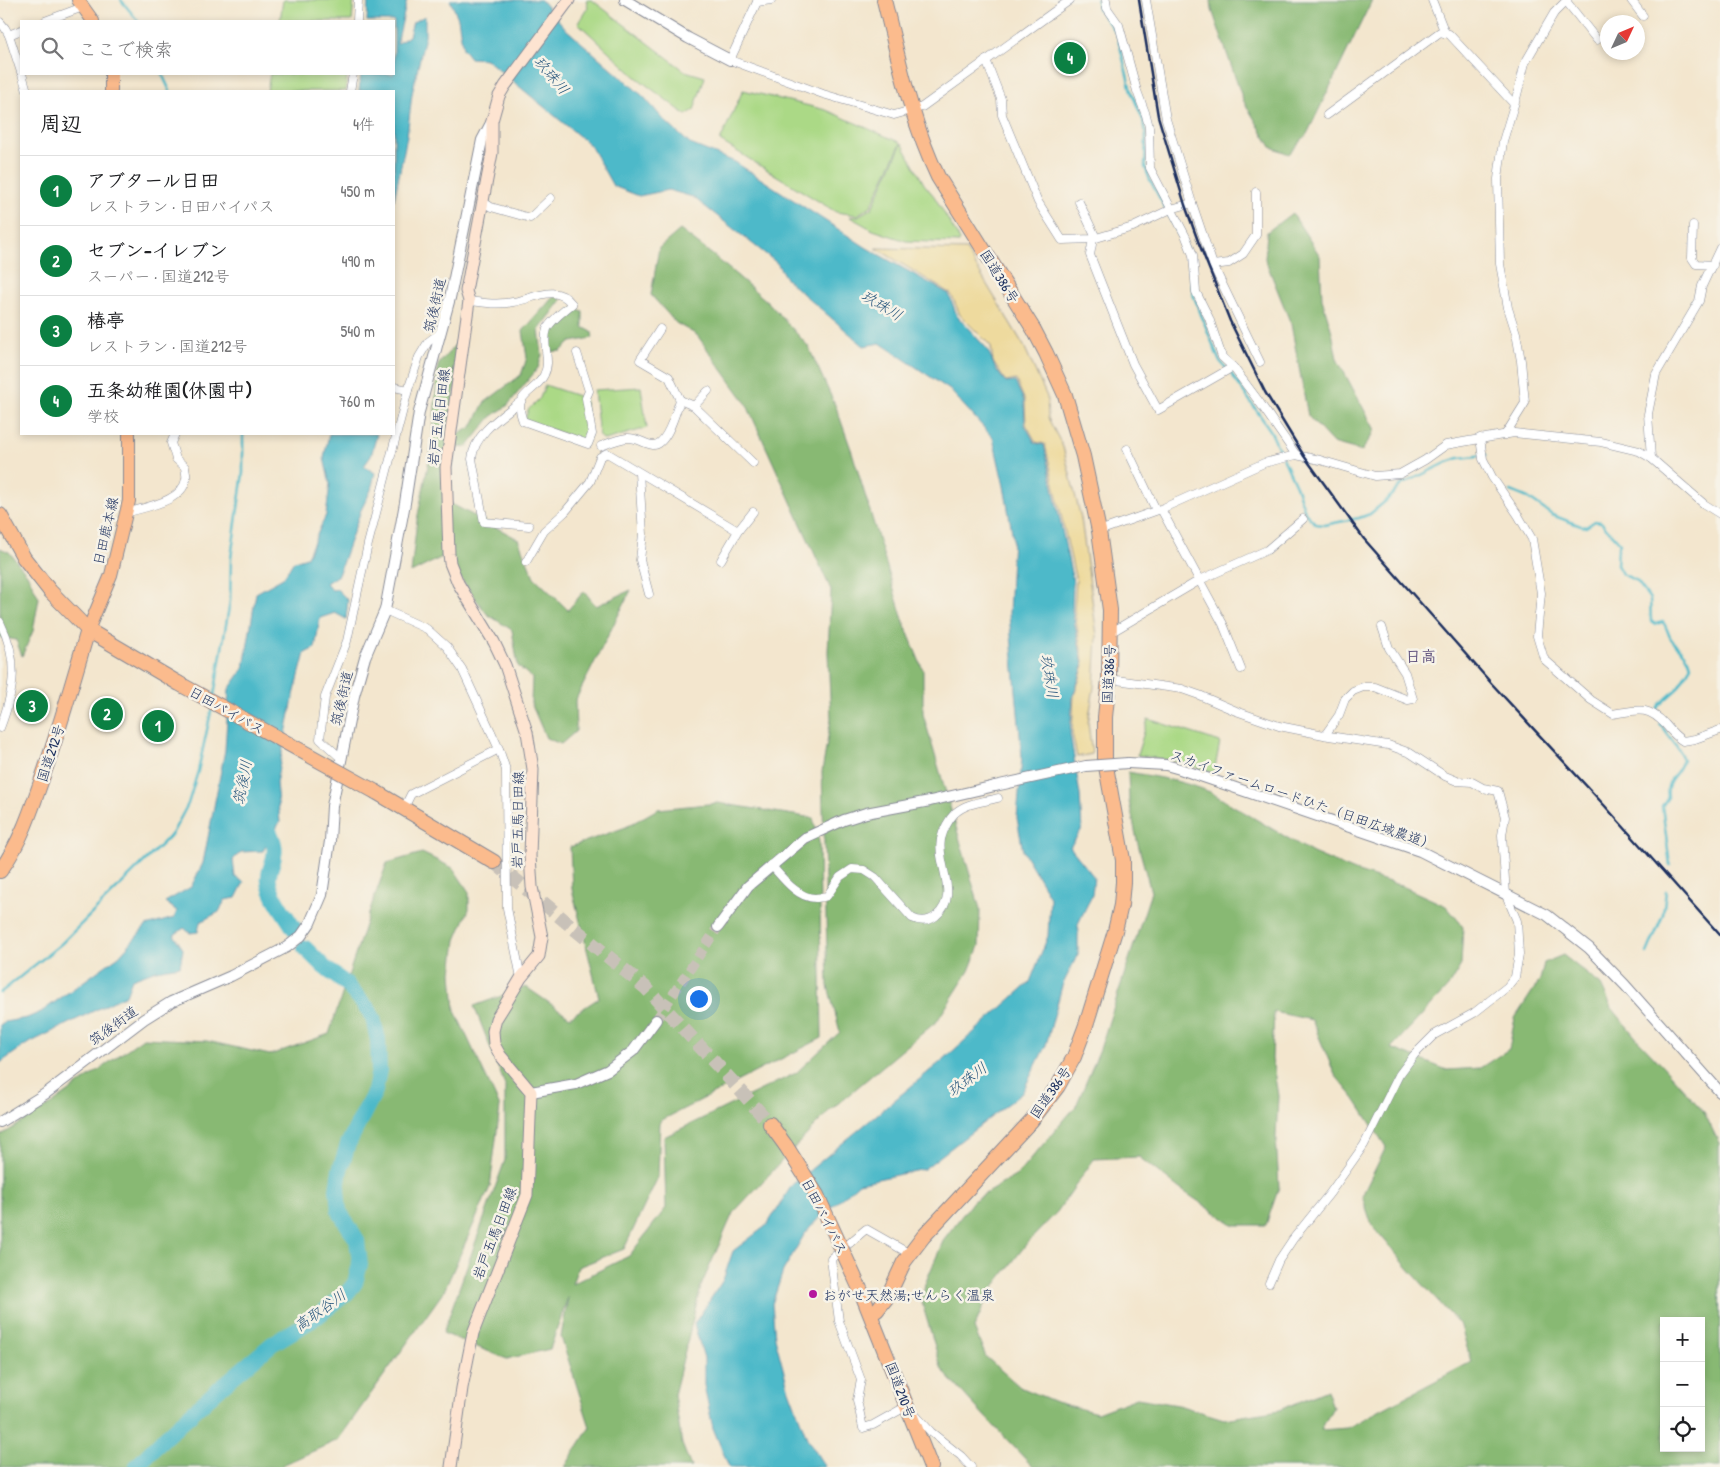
<!DOCTYPE html>
<html lang="ja">
<meta charset="utf-8">
<style>
body{margin:0;font-family:"Patrick Hand","Klee One",sans-serif;background:#f2f2f2;color:#202124}
.controls{position:absolute;right:15px;bottom:15px;display:grid;overflow:hidden;border-radius:0px;box-shadow:0 2px 8px #0003}
.controls button{width:45px;height:45px;display:grid;place-items:center;padding:0;border:0;border-bottom:1px solid #e0e0e0;background:#fff;color:#202124;font:25px sans-serif}
.compass{position:absolute;left:1600px;top:15px;width:45px;height:45px;border-radius:50%;background:#fff;box-shadow:0 2px 8px #0003;rotate:46deg}
.you{position:absolute;left:698px;top:998px;width:18px;height:18px;margin:-12px;border:4px solid #fff;border-radius:50%;background:#1a73e8;box-shadow:0 0 0 8px #1a73e833}
.badge{display:grid;place-items:center;width:32px;height:32px;border-radius:50%;background:#0b8043;color:#fff;font-size:16px;font-weight:700}
.pin{position:absolute;translate:-50% -50%;border:2px solid #fff;box-shadow:0 1px 5px #0006}
.list{margin:0;padding:0;list-style:none}
h2{display:flex;justify-content:space-between;align-items:center;height:65px;margin:0;padding:0 20px;font-size:21px}
h2 small{font-size:16px;font-weight:400;color:#757577}
.list li{display:grid;grid-template-columns:32px 1fr auto;gap:15px;align-items:center;box-sizing:border-box;height:70px;padding:0 20px;border-top:1px solid #e0e0e0}
.list b{display:block;font-size:19px;white-space:nowrap}
.list p{margin:0;font-size:16px;white-space:nowrap;color:#757577}
.list em{font-size:16px;font-style:normal;color:#757577}
.icon{flex:none;width:28px;height:28px;fill:none;stroke:currentColor;stroke-width:2;stroke-linecap:round;stroke-linejoin:round}
.map{position:relative;flex:none;width:1720px;height:1467px;overflow:hidden}
.search{position:absolute;background:#fff;box-shadow:0 2px 8px #0003;left:20px;top:20px;width:375px;height:55px;display:flex;align-items:center;gap:12px;box-sizing:border-box;padding:0 18px;border-radius:0px;color:#757577;font-size:19px}
.panel{position:absolute;background:#fff;box-shadow:0 2px 8px #0003;left:20px;top:90px;width:375px;height:345px;border-radius:0px}
.map>svg:first-child{display:block}
</style>
<div class="map">
<svg width="1720" height="1467" viewBox="0 0 1720 1467">
<rect width="100%" height="100%" fill="#f7f3e8"/>
<filter id="ink" filterUnits="userSpaceOnUse"><feTurbulence type="fractalNoise" baseFrequency=".02" numOctaves="2"/><feDisplacementMap in="SourceGraphic" scale="10" xChannelSelector="R" yChannelSelector="G"/><feConvolveMatrix kernelMatrix="1 2 1 2 8 2 1 2 1" color-interpolation-filters="sRGB"/></filter>
<filter id="wash" filterUnits="userSpaceOnUse"><feTurbulence type="fractalNoise" baseFrequency=".0096" numOctaves="4" result="noise"/><feDisplacementMap in="SourceGraphic" scale="20" xChannelSelector="R" yChannelSelector="G"/><feGaussianBlur stdDeviation="1.12" result="paint"/><feColorMatrix in="noise" values="0 0 0 0 0 0 0 0 0 0 0 0 0 0 0 0 0 1.4 0 .05"/><feComposite in="paint" operator="in"/></filter>
<g filter="url(#wash)">
<rect width="100%" height="100%" fill="#f3e6ce"/>
<!-- green -->
<g fill="#abd986" stroke="#638472">
<path d="M283,0H354L352,21H280Z"/>
<path d="M586,0H592L685,71L705,77L694,110L686,115L636,77L578,23L588,7Z"/>
<path d="M270,74H347L346,91H267Z"/>
<path d="M743,90L826,110L901,143L871,206L857,215L836,212L720,141Z"/>
<path d="M902,143L924,184L934,196L960,240L958,243L906,241L873,230L850,217L858,216L872,208Z"/>
<path d="M545,385L584,398L590,432L587,442L525,420L528,410L540,398Z"/>
<path d="M641,387L647,428L605,440L599,436L594,390Z"/>
<path d="M1148,719L1220,742L1214,773L1174,761L1137,755Z"/>
</g>
<!-- forest -->
<g fill="#88b973" stroke="#527468" fill-rule="evenodd">
<path d="M1211,0H1372L1307,134L1289,154L1271,147L1243,100L1212,10Z"/>
<path d="M1292,213L1320,256L1322,299L1332,332L1337,359L1375,430L1362,451L1333,443L1308,416L1291,324L1265,259L1267,232Z"/>
<path d="M680,230L714,256L768,302L808,346L836,407L852,452L904,623L923,670V714L980,909L979,946L969,971L937,1021L829,1111L733,1213L701,1286L674,1395L682,1444L691,1467H565L590,1427L561,1337L568,1297L550,1349L507,1359L443,1333L505,1160V1085L474,1006L526,987L570,1017L599,998L572,889L570,847L626,827L658,809L718,803L813,818L819,842L822,1038L660,1121L658,1177L624,1249L578,1267L572,1284L629,1256L666,1208L664,1137L796,1073L840,1032L828,986L822,772L831,719L828,652L831,590L746,403L697,335L676,323L651,295L659,248Z"/>
<path d="M554,296L562,300L539,330L542,355L538,368L507,406L491,417L468,446L452,449L454,436L472,427L484,403L521,375L527,358L523,331Z"/>
<path d="M573,308L583,312V327L592,332L593,338L571,342L561,351L549,352L546,339L556,324Z"/>
<path d="M460,339L444,500L518,539L534,577L568,610L584,591L596,606L631,590L575,701L576,731L561,744L546,738L531,703L532,678L518,666L512,630L487,614L444,556L411,573L417,520L432,445L438,365Z"/>
<path d="M0,548L9,552L27,574L39,598L33,631L22,656L16,640L0,637Z"/>
<path d="M1128,772C1156,777 1184,781 1210,792L1313,853L1355,871L1402,886L1446,906L1463,926L1461,965L1448,987L1391,1048L1447,1070L1480,1068L1509,1049L1515,1018L1540,980L1544,963L1563,955L1601,985L1612,1008L1638,1040L1660,1063L1704,1112L1719,1143L1720,1467H1033L974,1405L942,1370L922,1303L925,1284L944,1239L973,1201L1017,1175L1076,1106L1100,1049L1151,892L1137,840L1129,801ZM1274,1012L1312,1020L1335,1075L1355,1099L1386,1147L1362,1196L1372,1225L1407,1267L1461,1326L1471,1362L1347,1428L1321,1430L1333,1407L1327,1390L1280,1410L1224,1419L1178,1405L1137,1398L1097,1413L1056,1402L1020,1387L986,1357L974,1328L989,1293L1027,1243L1057,1212L1094,1159L1139,1157L1180,1189L1234,1225H1266L1279,1187L1276,1137L1278,1096L1272,1059ZM1664,1321H1701V1448H1664Z"/>
<path d="M422,853L453,868L469,892V909L456,940L452,973L455,1011L500,1107L490,1187L444,1291L338,1440L278,1467H0V1136L53,1103L143,1038L207,1041L270,1055L329,1034L372,904L387,863Z"/>
</g>
<!-- sand -->
<path fill="#eeda9e" stroke="#84847e" d="M876,248L966,250L1024,346L1047,397L1048,418L1063,447L1081,518L1097,636L1094,687L1088,723L1092,754L1077,757L1072,733L1074,696L1084,666L1074,610L1076,581L1045,444L1036,442L1026,424L1025,401L1016,380L1006,382L993,362L991,346L960,315L951,294Z"/>
<!-- water -->
<g fill="#4db9c9" stroke="#347494">
<path d="M368,0H407L397,44L409,36L413,22L425,16V36L412,94L407,136L394,200V91H359L361,74H394V21H367Z"/>
<path d="M450,0H541L567,30L644,97L664,120L690,144L735,162L867,248L949,294L957,316L988,350L995,368L1006,383L1015,382L1024,401L1025,425L1035,443L1044,445L1073,582L1072,610L1083,666L1073,696L1070,733L1080,795L1082,829L1070,847L1094,877L1092,895L1078,924V954L1062,986L1046,1045L1022,1093L924,1169L859,1183L815,1222L804,1235L783,1271L772,1304L775,1338L788,1387L807,1438L825,1467H729L713,1428L704,1385V1358L694,1324L723,1280L733,1251L767,1225L792,1185L944,1059L1030,982L1048,936L1050,897L1023,851L1017,818L1022,757L1009,614L1013,538L1004,486L993,438L950,390L880,343L864,346L787,280L777,263L693,197L668,190L639,196L613,186L590,145L486,59L470,58L463,49L458,18Z"/>
<path d="M329,434H377L371,456L364,466L375,473L371,490L361,510L338,575L326,583L332,590L337,589L348,600L346,619L335,613L320,618L315,648L305,653L293,699L276,783L280,822L263,851L241,852L233,860L235,877L244,882L236,898L225,900L219,912L200,922L198,932L190,933L184,928L174,935L183,949L180,966L156,970L132,979L126,995L27,1044L0,1063V1025L4,1022L27,1018L41,1012L119,956L146,926L174,918L177,911L165,902L191,887L203,863L225,750L229,689L244,668L256,593L283,578L294,561L307,557L326,515L330,484L324,458Z"/>
</g>
<g fill="none" stroke-linecap="round" stroke-linejoin="round">
<!-- stream -->
<g stroke="#4db9c9" stroke-width="2.5">
<path d="M121,0L138,21"/>
<path d="M1097,0L1098,9L1117,34L1131,91L1143,120L1146,136L1145,167L1150,180L1185,246L1189,257L1193,294L1219,360L1226,368"/>
<path d="M162,74L170,91"/>
<path d="M1230,372L1270,430L1296,486L1306,514L1316,524L1324,525L1359,518L1370,514L1387,500L1401,485L1448,462L1459,458L1486,455"/>
<path d="M1511,491L1528,498L1552,515L1581,526L1586,527L1595,521L1601,522L1620,543L1618,548L1617,565L1622,574L1637,581L1650,599L1651,621L1655,624L1663,622C1667,627 1667,631 1670,637C1676,648 1689,652 1691,666L1677,689L1659,705L1655,713"/>
<path d="M214,696L230,601L231,558L243,473V434"/>
<path d="M1660,724L1677,747L1683,759C1679,777 1665,776 1668,797L1662,806L1670,865"/>
<path d="M1647,953L1663,915L1666,891"/>
<path d="M0,993L61,944L172,834L188,804L198,771L212,707"/>
</g>
<!-- river -->
<g stroke="#4db9c9" stroke-width="16">
<path d="M261,820C269,829 277,843 274,856C273,865 267,872 269,882C271,897 287,916 295,930"/>
<path d="M136,1467L165,1437L221,1387L272,1344L307,1323L313,1318L318,1316L347,1293L355,1283L360,1264L357,1240L339,1211L337,1189L340,1170L348,1144L375,1091L379,1070L378,1040L373,1018L368,1009L346,984L324,967L305,948"/>
</g>
</g>
</g>
<g filter="url(#ink)">
<g fill="none" stroke-linecap="round" stroke-linejoin="round">
<!-- tertiary-tunnel -->
<path stroke="#c8c1b8" stroke-width="10" stroke-dasharray="10 5" stroke-linecap="butt" d="M656,1020L718,927"/>
<!-- trunk-tunnel -->
<path stroke="#c8c1b8" stroke-width="14" stroke-dasharray="14 7" stroke-linecap="butt" d="M494,862L646,988L740,1090L770,1124"/>
<!-- minor casing -->
<g stroke="#878a96" stroke-width="9">
<g id="minor">
<path d="M1106,0L1107,8L1119,25L1137,91L1146,115L1149,127L1150,168L1186,237L1193,255L1196,292L1209,318L1222,357L1233,367L1260,403L1296,455"/>
<path d="M1432,0L1445,33"/>
<path d="M1631,0L1643,16"/>
<path d="M1566,1L1597,40"/>
<path d="M757,2L730,60L823,94L894,115L922,107L1070,0"/>
<path d="M757,2L771,0"/>
<path d="M45,21L83,7"/>
<path d="M357,21L358,0"/>
<path d="M0,22L5,28L9,35"/>
<path d="M21,30L9,35L21,72"/>
<path d="M986,60L1001,99L1002,115L1038,202L1062,240L1093,239L1133,227L1171,209L1192,203L1166,119L1146,0"/>
<path d="M22,74L27,91"/>
<path d="M350,91L353,74"/>
<path d="M1327,115L1440,32L1449,34L1514,104"/>
<path d="M482,201L491,207L530,218L551,198"/>
<path d="M1079,202L1096,238"/>
<path d="M1192,203L1213,265L1260,362"/>
<path d="M1693,225L1692,258L1696,264L1713,265"/>
<path d="M1093,239L1090,255L1133,364L1158,410L1233,367"/>
<path d="M1213,265L1229,263L1243,254L1256,235V192"/>
<path d="M469,301C484,303 498,305 513,302C534,299 556,283 572,304C564,311 551,320 547,329C541,345 552,360 544,375C534,395 512,392 523,421L588,444L592,434L586,398L589,391L577,353"/>
<path d="M394,387L408,390"/>
<path d="M680,400L694,406L753,463"/>
<path d="M521,401C502,416 474,433 472,459L484,522L529,526"/>
<path d="M694,406L708,391"/>
<path d="M1505,435L1525,403L1521,361L1516,333L1508,308L1500,264L1498,179L1503,141L1517,95L1525,63L1554,13L1567,0"/>
<path d="M1480,438L1483,459L1492,477L1518,515L1532,539L1541,593L1537,636L1544,659L1591,700L1613,714C1637,710 1647,705 1665,724C1670,730 1676,737 1683,741L1695,739L1720,730"/>
<path d="M601,446C609,443 618,439 627,438C637,437 644,444 653,445C667,446 676,411 680,400L669,377L640,360L660,329"/>
<path d="M1127,449L1156,510"/>
<path d="M1651,458L1648,414L1656,374L1699,301L1702,286L1720,248"/>
<path d="M639,473L643,534L640,560L649,594"/>
<path d="M1161,509L1223,624L1241,669"/>
<path d="M126,513C144,507 183,502 186,479C187,475 185,470 185,467L176,459L171,443L175,434"/>
<path d="M1099,531L1161,509L1264,463L1296,455L1320,460L1375,476L1400,474L1425,460L1446,445L1514,433L1601,442L1639,451L1651,458L1704,504L1720,514"/>
<path d="M721,560L738,531L753,512"/>
<path d="M526,562L544,531L565,512L590,482L600,457L607,453L738,531"/>
<path d="M385,610L427,629L447,647L462,669L499,749L506,770L507,908L521,978"/>
<path d="M0,622C19,660 15,689 0,728"/>
<path d="M1110,633L1200,580L1267,550L1303,519"/>
<path d="M1109,679L1182,689L1199,695L1236,711L1279,726L1329,736L1388,745L1410,753L1445,776L1457,781L1472,782L1483,788L1498,791L1505,817L1502,835L1506,895L1517,921L1519,954L1515,977L1507,987L1474,1013L1434,1035L1414,1055L1399,1075L1364,1145L1330,1193L1293,1239L1279,1260L1269,1283"/>
<path d="M1325,735L1339,715L1345,699L1353,691L1363,687H1375L1408,700L1413,699L1405,673L1389,648L1382,627"/>
<path d="M342,759L320,739L325,697L347,641L368,544L408,390L419,357L428,342L441,332"/>
<path d="M404,808L411,794L499,749"/>
<path d="M771,865C782,877 797,898 815,898C819,898 823,897 827,896L840,877L852,869L864,870L875,877L912,918C920,922 928,922 936,916C961,895 936,865 941,839C943,830 949,819 955,813C967,802 984,802 998,798"/>
<path d="M910,1254L866,1229L831,1259L839,1321L861,1380L857,1400L863,1428L873,1425L907,1406L931,1432L961,1456L971,1467"/>
</g>
</g>
<!-- tertiary casing -->
<g stroke="#878a96" stroke-width="12">
<g id="tertiary">
<path d="M625,0L688,38L730,60"/>
<path d="M1128,763L1166,765L1180,769L1420,851L1547,915L1589,948L1625,985L1720,1092"/>
<path d="M718,927L748,886L805,838L844,820L866,813L930,801L995,786"/>
<path d="M531,1092L576,1084L608,1070L633,1051L656,1020"/>
<path d="M0,1122L45,1094L144,1019L171,1002L231,976L287,947L301,936L310,923L322,895L330,841L332,806L354,696L365,657L385,610L405,503L419,412L450,298L482,140L492,121"/>
</g>
</g>
<!-- secondary casing -->
<g stroke="#878a96" stroke-width="13">
<path id="secondary" d="M451,1467L462,1388L473,1333L527,1195L531,1092L500,1055L494,1044L493,1031L496,1019L506,1003L521,978L539,956L542,937L532,887L530,856L533,769L527,732L505,665L494,642L458,583L450,563L449,554L446,467L469,301L466,291L492,153V121L499,96L505,86L569,0"/>
</g>
<!-- primary casing -->
<g stroke="#878a96" stroke-width="14">
<g id="primary">
<path d="M78,0L93,21"/>
<path d="M111,74V91"/>
<path d="M88,630L111,575L129,501V434"/>
</g>
</g>
<!-- trunk casing -->
<g stroke="#878a96" stroke-width="16">
<g id="trunk">
<path d="M0,515L24,558L50,591L88,630L178,683"/>
<path d="M376,792L494,862"/>
<path d="M0,871C22,841 33,805 45,770C61,724 74,677 88,630"/>
<path d="M770,1124L786,1146"/>
<path d="M860,1289L931,1467"/>
<path d="M871,1314L877,1310L888,1296L904,1262L923,1237L1031,1121L1058,1086L1074,1057L1086,1025L1115,931L1121,905L1123,882V860L1105,761V717L1109,679L1110,610L1099,531L1083,456L1065,395L1046,353L1034,330L938,177C911,121 899,60 884,0"/>
</g>
</g>
<!-- minor -->
<use href="#minor" stroke="#fff" stroke-width="8"/>
<!-- tertiary -->
<use href="#tertiary" stroke="#fff" stroke-width="10"/>
<!-- secondary -->
<use href="#secondary" stroke="#fde4d1" stroke-width="11"/>
<!-- primary -->
<use href="#primary" stroke="#fbbb8d" stroke-width="12"/>
<!-- trunk -->
<use href="#trunk" stroke="#fbbb8d" stroke-width="14"/>
<!-- rail -->
<path stroke="#1b2f5e" stroke-width="2.5" d="M1139,0L1158,116L1185,205L1198,241L1230,321L1265,392L1304,456L1364,539L1492,684L1604,805L1720,935"/>
<!-- tertiary-bridge casing -->
<g stroke="#878a96" stroke-width="12" stroke-linecap="butt">
<path id="tertiary-bridge" d="M995,786L1086,766L1128,763"/>
</g>
<!-- trunk-bridge casing -->
<g stroke="#878a96" stroke-width="16" stroke-linecap="butt">
<g id="trunk-bridge">
<path d="M178,683L376,792"/>
<path d="M786,1146L817,1195L860,1289"/>
</g>
</g>
<!-- tertiary-bridge -->
<use href="#tertiary-bridge" stroke="#fff" stroke-width="10"/>
<!-- trunk-bridge -->
<use href="#trunk-bridge" stroke="#fbbb8d" stroke-width="14"/>
</g>
</g>
<!-- markers -->
<circle fill="#b5179e" stroke="#f7f3e8" stroke-width="2" cx="813" cy="1294" r="5"/>
<g text-anchor="middle" dominant-baseline="central" stroke-width="5" stroke-linejoin="round" paint-order="stroke">
<!-- street labels -->
<g font-size="14" fill="#1b2f5e" stroke="#f7f3e8">
<text transform="translate(1000 276) rotate(58)">国道386号</text>
<text transform="translate(434 305) rotate(-77)">筑後街道</text>
<text transform="translate(438 417) rotate(-83)">岩戸五馬日田線</text>
<text transform="translate(105 531) rotate(-77)">日田鹿本線</text>
<text transform="translate(1108 674) rotate(-87)">国道386号</text>
<text transform="translate(341 698) rotate(-77)">筑後街道</text>
<text transform="translate(227 710) rotate(29)">日田バイパス</text>
<text transform="translate(50 753) rotate(-72)">国道212号</text>
<text transform="translate(1303 799) rotate(19)">スカイファームロードひた（日田広域農道）</text>
<text transform="translate(517 820) rotate(-89)">岩戸五馬日田線</text>
<text transform="translate(113 1025) rotate(-36)">筑後街道</text>
<text transform="translate(1050 1092) rotate(-55)">国道386号</text>
<text transform="translate(825 1216) rotate(63)">日田バイパス</text>
<text transform="translate(494 1233) rotate(-69)">岩戸五馬日田線</text>
<text transform="translate(901 1390) rotate(69)">国道210号</text>
</g>
<!-- poi labels -->
<g font-size="14" fill="#1b2f5e" stroke="#f7f3e8" text-anchor="start">
<text x="823" y="1294">おがせ天然湯;せんらく温泉</text>
</g>
<!-- water labels -->
<g font-size="15" font-style="italic" fill="#2a587e" stroke="#f7f3e8">
<text transform="translate(552 75) rotate(50)">玖珠川</text>
<text transform="translate(882 305) rotate(31)">玖珠川</text>
<text transform="translate(1050 676) rotate(81)">玖珠川</text>
<text transform="translate(242 782) rotate(-79)">筑後川</text>
<text transform="translate(967 1079) rotate(-37)">玖珠川</text>
<text transform="translate(320 1310) rotate(-36)">高取谷川</text>
</g>
<!-- quarter labels -->
<g font-size="16" font-weight="bold" fill="#645680" stroke="#f7f3e8">
<text x="1421" y="656">日高</text>
</g>
</g>
</svg>
<div class="controls">
<button>+</button>
<button>−</button>
<button><svg class="icon" aria-label="locate" viewBox="0 0 24 24"><circle cx="12" cy="12" r="6"/><path d="M12 2v4M12 18v4M2 12h4M18 12h4"/></svg></button>
</div>
<svg class="compass" viewBox="-18 -18 36 36"><path d="M0-13l5 13h-10z" fill="#e53935"/><path d="M0 13l5-13h-10z" fill="#757577"/></svg>
<div class="you"></div>
<div class="pin badge" style="left:158px;top:726px">1</div>
<div class="pin badge" style="left:107px;top:714px">2</div>
<div class="pin badge" style="left:32px;top:706px">3</div>
<div class="pin badge" style="left:1070px;top:58px">4</div>
<div class="search"><svg class="icon" aria-label="search" viewBox="0 0 24 24"><circle cx="10" cy="10" r="6"/><path d="M15 15l6 6"/></svg>ここで検索</div>
<section class="panel">
<h2>周辺<small>4件</small></h2>
<ul class="list">
<li><span class="badge">1</span><div><b>アブタール日田</b><p>レストラン · 日田バイパス</p></div><em>450 m</em></li>
<li><span class="badge">2</span><div><b>セブン-イレブン</b><p>スーパー · 国道212号</p></div><em>490 m</em></li>
<li><span class="badge">3</span><div><b>椿亭</b><p>レストラン · 国道212号</p></div><em>540 m</em></li>
<li><span class="badge">4</span><div><b>五条幼稚園(休園中)</b><p>学校</p></div><em>760 m</em></li>
</ul>
</section>
</div>
